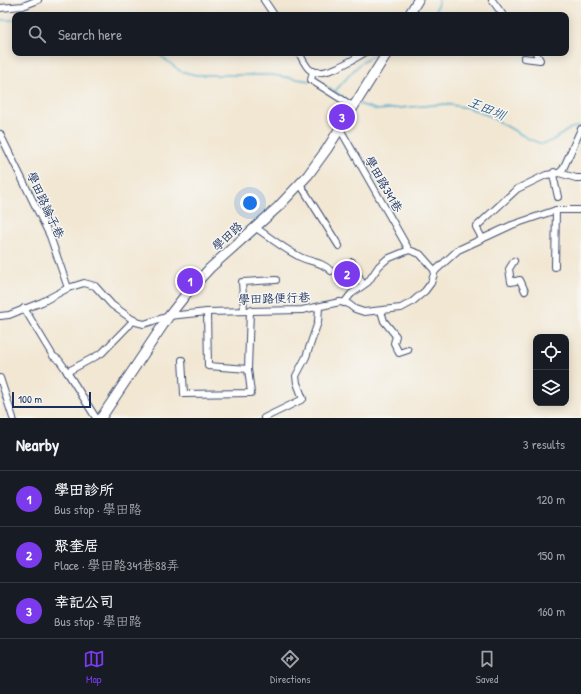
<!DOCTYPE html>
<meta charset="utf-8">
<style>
body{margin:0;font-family:"Patrick Hand","LXGW WenKai TC",sans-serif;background:#20242c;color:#f1f3f6}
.controls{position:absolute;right:12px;bottom:12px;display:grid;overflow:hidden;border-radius:8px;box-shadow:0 2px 10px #0003}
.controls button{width:36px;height:36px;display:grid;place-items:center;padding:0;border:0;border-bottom:1px solid #363941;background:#171b24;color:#f1f3f6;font:20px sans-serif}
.scale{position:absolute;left:12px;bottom:10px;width:79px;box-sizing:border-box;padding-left:4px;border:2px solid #1b2f5e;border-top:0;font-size:11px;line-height:14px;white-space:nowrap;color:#1b2f5e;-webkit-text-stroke:3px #f6f6f2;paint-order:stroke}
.you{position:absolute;left:250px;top:203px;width:14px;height:14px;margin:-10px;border:3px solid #fff;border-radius:50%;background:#1a73e8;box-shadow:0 0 0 6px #1a73e833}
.badge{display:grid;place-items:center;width:26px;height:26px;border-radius:50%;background:#7c3aed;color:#fff;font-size:13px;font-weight:700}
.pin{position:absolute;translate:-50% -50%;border:2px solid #fff;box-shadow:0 1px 4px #0006}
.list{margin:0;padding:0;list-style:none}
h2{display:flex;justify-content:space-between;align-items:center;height:52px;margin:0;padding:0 16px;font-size:17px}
h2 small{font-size:13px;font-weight:400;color:#9ea1a6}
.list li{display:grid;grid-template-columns:26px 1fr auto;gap:12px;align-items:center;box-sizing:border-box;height:56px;padding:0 16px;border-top:1px solid #363941}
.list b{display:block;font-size:15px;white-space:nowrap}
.list p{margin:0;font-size:13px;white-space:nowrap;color:#9ea1a6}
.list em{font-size:13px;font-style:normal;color:#9ea1a6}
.icon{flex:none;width:22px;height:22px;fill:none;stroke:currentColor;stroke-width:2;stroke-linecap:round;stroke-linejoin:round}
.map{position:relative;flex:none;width:581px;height:418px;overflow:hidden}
.search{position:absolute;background:#171b24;box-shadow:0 2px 10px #0003;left:12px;right:12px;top:12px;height:44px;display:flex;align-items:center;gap:10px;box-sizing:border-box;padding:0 14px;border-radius:8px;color:#9ea1a6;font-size:15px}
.sheet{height:220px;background:#171b24}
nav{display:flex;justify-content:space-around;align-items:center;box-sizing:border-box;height:56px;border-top:1px solid #363941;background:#171b24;font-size:11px;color:#9ea1a6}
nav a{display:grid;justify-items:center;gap:2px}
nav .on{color:#7c3aed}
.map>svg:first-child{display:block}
</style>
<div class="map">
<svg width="581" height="418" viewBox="0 0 581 418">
<rect width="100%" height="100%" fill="#f6f6f2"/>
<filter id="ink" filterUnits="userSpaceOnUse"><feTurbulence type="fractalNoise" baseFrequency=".025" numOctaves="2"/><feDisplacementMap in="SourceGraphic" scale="8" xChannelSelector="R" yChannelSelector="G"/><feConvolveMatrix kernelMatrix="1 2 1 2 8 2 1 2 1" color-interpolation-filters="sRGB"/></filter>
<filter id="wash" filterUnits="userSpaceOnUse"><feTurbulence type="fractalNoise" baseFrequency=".012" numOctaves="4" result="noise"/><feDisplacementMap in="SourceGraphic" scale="16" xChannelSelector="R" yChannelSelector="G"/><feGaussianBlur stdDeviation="0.9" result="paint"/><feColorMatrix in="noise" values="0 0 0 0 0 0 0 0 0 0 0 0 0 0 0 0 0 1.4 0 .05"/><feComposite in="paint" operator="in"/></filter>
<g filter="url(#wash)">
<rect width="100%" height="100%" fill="#f2e7d3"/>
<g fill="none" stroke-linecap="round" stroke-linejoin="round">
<!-- stream -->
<g stroke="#4baaca" stroke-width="1.5">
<path d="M434,15L439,0"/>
<path d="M0,20H15"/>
<path d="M157,53L180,71L196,75H272L310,81"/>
<path d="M319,82L343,97"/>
<path d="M335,91C349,77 358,61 377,53"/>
<path d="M359,104L377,110L445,104L469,108L487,115L529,139L542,144L551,141L571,128L581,126"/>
</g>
</g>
</g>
<g filter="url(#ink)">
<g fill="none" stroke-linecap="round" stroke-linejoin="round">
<!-- minor casing -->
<g stroke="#3b4b70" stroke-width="8">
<g id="minor">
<path d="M264,0L274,15"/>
<path d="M492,0L503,15"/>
<path d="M0,8L23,6L38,0"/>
<path d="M299,53C302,58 305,65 309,69C322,80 352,60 364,53"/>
<path d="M524,58L540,60L536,53"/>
<path d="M313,71L311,80L354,107"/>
<path d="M340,129L409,250L420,254L435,271"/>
<path d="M0,134L50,236L68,288"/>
<path d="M554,172L553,175L558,197"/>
<path d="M559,173L576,178H581"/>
<path d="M300,184L339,246"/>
<path d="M255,227C269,237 284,249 300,257C312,263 321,261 331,271"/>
<path d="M482,238L476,227L517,189L546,175L559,173L563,169L581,129"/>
<path d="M514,261L509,269L511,282L520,280L525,291"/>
<path d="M352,262L363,285"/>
<path d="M555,267L556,210"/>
<path d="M344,303L351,294L368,282L379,266L387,259L409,250"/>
<path d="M24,308L53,356L59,360L64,367L96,418"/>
<path d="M244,310L242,282L276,280"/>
<path d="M381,311L384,321L396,336L394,343L399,353L408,350"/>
<path d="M207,312L208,366L248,369"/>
<path d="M0,316L9,315L42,302L68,288L84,283L95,286L112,305L136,322L144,324L169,316L207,312L302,310L340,302L347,303L355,309L364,312L401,308L412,302L425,291L431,283L435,271L458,250L512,225L556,210H581"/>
<path d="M182,360L184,394L251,393L248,369L250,310"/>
<path d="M67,372L102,353L134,320"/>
<path d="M0,378L13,418"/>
<path d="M264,418L303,399L297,383L296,376L306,357L318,322L319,307"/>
</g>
</g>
<!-- secondary casing -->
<g stroke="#3b4b70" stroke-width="11">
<g id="secondary">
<path d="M409,15L418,0"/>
<path d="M101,418L169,316L187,293L210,268L278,207L308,175L327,149L387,53"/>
</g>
</g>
<!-- minor -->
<use href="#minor" stroke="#fff" stroke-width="6"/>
<!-- secondary -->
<use href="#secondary" stroke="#fff" stroke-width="9"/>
</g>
</g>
<g text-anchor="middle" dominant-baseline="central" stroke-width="3" stroke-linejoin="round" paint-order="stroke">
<!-- street labels -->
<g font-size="12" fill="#1b2f5e" stroke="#f6f6f2">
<text transform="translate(384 184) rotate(60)">學田路341巷</text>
<text transform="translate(46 205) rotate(65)">學田路論子巷</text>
<text transform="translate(227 236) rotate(-43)">學田路</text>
<text transform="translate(274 298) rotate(-2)">學田路便行巷</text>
</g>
<!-- water labels -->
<g font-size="13" font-style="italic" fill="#2c5a84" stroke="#f6f6f2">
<text transform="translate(487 108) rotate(23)">王田圳</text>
</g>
</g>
</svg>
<div class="controls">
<button><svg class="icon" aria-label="locate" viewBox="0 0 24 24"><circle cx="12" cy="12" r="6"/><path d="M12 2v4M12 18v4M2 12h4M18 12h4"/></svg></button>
<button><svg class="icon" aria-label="layers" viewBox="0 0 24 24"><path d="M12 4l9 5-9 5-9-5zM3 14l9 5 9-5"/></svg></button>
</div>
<div class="scale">100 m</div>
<div class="you"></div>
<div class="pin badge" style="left:190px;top:281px">1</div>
<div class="pin badge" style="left:347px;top:274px">2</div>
<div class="pin badge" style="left:342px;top:117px">3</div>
<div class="search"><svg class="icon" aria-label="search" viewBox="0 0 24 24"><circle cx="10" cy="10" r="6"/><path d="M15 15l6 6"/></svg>Search here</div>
</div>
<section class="sheet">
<h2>Nearby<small>3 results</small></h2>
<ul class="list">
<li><span class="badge">1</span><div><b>學田診所</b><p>Bus stop · 學田路</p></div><em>120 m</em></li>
<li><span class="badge">2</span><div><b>聚奎居</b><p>Place · 學田路341巷88弄</p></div><em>150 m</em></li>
<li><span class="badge">3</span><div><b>幸記公司</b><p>Bus stop · 學田路</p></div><em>160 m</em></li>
</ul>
</section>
<nav>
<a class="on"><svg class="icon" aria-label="map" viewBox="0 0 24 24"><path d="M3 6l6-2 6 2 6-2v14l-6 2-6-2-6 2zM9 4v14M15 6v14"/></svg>Map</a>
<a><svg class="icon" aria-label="directions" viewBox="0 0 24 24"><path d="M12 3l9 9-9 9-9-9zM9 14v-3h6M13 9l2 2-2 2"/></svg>Directions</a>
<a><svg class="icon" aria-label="saved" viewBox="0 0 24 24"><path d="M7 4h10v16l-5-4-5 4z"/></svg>Saved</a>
</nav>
